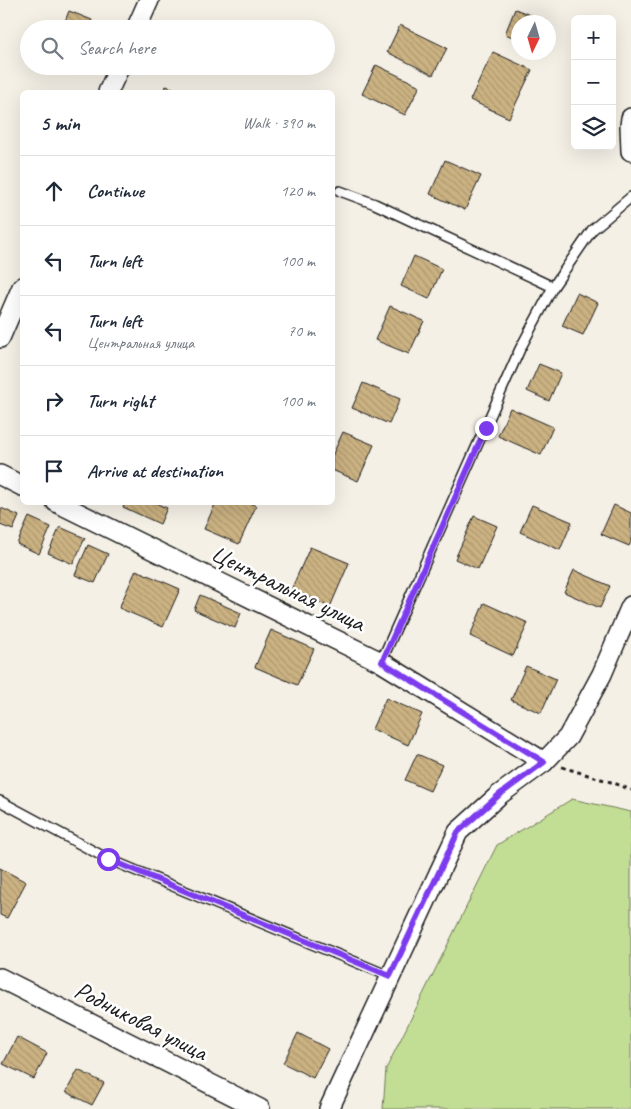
<!DOCTYPE html>
<meta charset="utf-8">
<style>
body{margin:0;font-family:Caveat,sans-serif;background:#f2f2f3;color:#1f2937}
.controls{position:absolute;right:15px;top:15px;display:grid;overflow:hidden;border-radius:8px;box-shadow:0 5px 20px #0002}
.controls button{width:45px;height:45px;display:grid;place-items:center;padding:0;border:0;border-bottom:1px solid #e0e1e3;background:#fff;color:#1f2937;font:25px sans-serif}
.compass{position:absolute;left:511px;top:15px;width:45px;height:45px;border-radius:50%;background:#fff;box-shadow:0 5px 20px #0002;rotate:185deg}
.stop{position:absolute;width:15px;height:15px;margin:-11px;border:4px solid #7c3aed;border-radius:50%;background:#fff}
.stop.end{background:#7c3aed;border-color:#fff;box-shadow:0 1px 5px #0008}
.list{margin:0;padding:0;list-style:none}
h2{display:flex;justify-content:space-between;align-items:center;height:65px;margin:0;padding:0 20px;font-size:21px}
h2 small{font-size:16px;font-weight:400;color:#747a83}
.list li{display:grid;grid-template-columns:32px 1fr auto;gap:15px;align-items:center;box-sizing:border-box;height:70px;padding:0 20px;border-top:1px solid #e0e1e3}
.list b{display:block;font-size:19px;white-space:nowrap}
.list p{margin:0;font-size:16px;white-space:nowrap;color:#747a83}
.list em{font-size:16px;font-style:normal;color:#747a83}
.icon{flex:none;width:28px;height:28px;fill:none;stroke:currentColor;stroke-width:2;stroke-linecap:round;stroke-linejoin:round}
.map{position:relative;flex:none;width:631px;height:1109px;overflow:hidden}
.search{position:absolute;background:#fff;box-shadow:0 5px 20px #0002;left:20px;top:20px;width:315px;height:55px;display:flex;align-items:center;gap:12px;box-sizing:border-box;padding:0 18px;border-radius:28px;color:#747a83;font-size:19px}
.panel{position:absolute;background:#fff;box-shadow:0 5px 20px #0002;left:20px;top:90px;width:315px;height:415px;border-radius:8px}
.map>svg:first-child{display:block}
</style>
<div class="map">
<svg width="631" height="1109" viewBox="0 0 631 1109">
<defs>
<pattern id="building-back-hatch" width="6" height="6" patternUnits="userSpaceOnUse" patternTransform="scale(1.25)"><rect width="6" height="6" fill="#cbb282"/><path d="M-1 5l2 2M0 0l6 6M5-1l2 2" fill="none" stroke="#ae9870"/></pattern>
</defs>
<rect width="100%" height="100%" fill="#f5f0e6"/>
<filter id="ink" filterUnits="userSpaceOnUse"><feTurbulence type="fractalNoise" baseFrequency=".02" numOctaves="2"/><feDisplacementMap in="SourceGraphic" scale="10" xChannelSelector="R" yChannelSelector="G"/><feConvolveMatrix kernelMatrix="1 2 1 2 8 2 1 2 1" color-interpolation-filters="sRGB"/></filter>
<g filter="url(#ink)">
<!-- green -->
<path fill="#c2dd94" stroke="#6f7c58" d="M572,799L631,812V1109H383L386,1069L497,845Z"/>
<!-- building -->
<g fill="url(#building-back-hatch)" stroke="#1c1c1c">
<path d="M515,9L546,21V22H518V39L505,34Z"/>
<path d="M69,11L92,20L88,29H62Z"/>
<path d="M400,25L447,48L433,75L387,52Z"/>
<path d="M493,52L532,70L509,118L470,100Z"/>
<path d="M376,65L420,86L405,115L362,94Z"/>
<path d="M166,86L185,92H164Z"/>
<path d="M445,160L481,176L465,210L430,194Z"/>
<path d="M414,256L442,269L429,299L401,286Z"/>
<path d="M577,293L598,303L583,335L562,326Z"/>
<path d="M390,306L424,321L409,354L375,340Z"/>
<path d="M539,364L561,373L549,401L527,391Z"/>
<path d="M363,383L400,399L389,424L352,408Z"/>
<path d="M510,408L553,427L541,455L498,436Z"/>
<path d="M343,432L374,445L358,481L332,470V456Z"/>
<path d="M125,502H153L167,508L160,524L123,507Z"/>
<path d="M216,502H248L256,506L239,544L204,529Z"/>
<path d="M532,505L572,522L560,550L520,532Z"/>
<path d="M614,505L631,513V542L629,546L601,534Z"/>
<path d="M1,508L19,516L13,530L0,525Z"/>
<path d="M474,516L497,526L478,569L455,559Z"/>
<path d="M29,517L51,527L39,554L17,544Z"/>
<path d="M60,527L85,538L73,564L48,553Z"/>
<path d="M88,545L108,554L95,583L75,575Z"/>
<path d="M310,547L349,563L330,607L291,590Z"/>
<path d="M136,570L180,589L163,627L119,608Z"/>
<path d="M574,570L610,586L600,608L564,592Z"/>
<path d="M200,595L241,613L235,628L194,610Z"/>
<path d="M484,603L528,623L513,656L470,636Z"/>
<path d="M271,630L314,649L297,685L255,667Z"/>
<path d="M526,666L556,679L541,713L511,700Z"/>
<path d="M386,698L422,714L408,745L372,729Z"/>
<path d="M417,754L442,765L430,791L405,780Z"/>
<path d="M0,868L26,882L7,918L0,915Z"/>
<path d="M298,1033L328,1049L313,1078L283,1063Z"/>
<path d="M17,1037L47,1053L34,1079L3,1064Z"/>
<path d="M78,1070L104,1083L92,1105L66,1092Z"/>
</g>
<g fill="none" stroke-linecap="round" stroke-linejoin="round">
<!-- lane casing -->
<g stroke="#1c1c1c" stroke-width="12">
<g id="lane">
<path d="M340,191L375,204L553,287"/>
<path d="M381,662L520,349L553,287L592,230L631,197"/>
<path d="M0,801L108,859L389,976"/>
</g>
</g>
<!-- street casing -->
<g stroke="#1c1c1c" stroke-width="22">
<g id="street">
<path d="M136,29L149,0"/>
<path d="M108,92L120,66"/>
<path d="M631,118L630,126L631,151"/>
<path d="M0,338L22,287"/>
<path d="M0,475L22,486"/>
<path d="M56,502L381,662L544,762"/>
<path d="M0,978L260,1109"/>
<path d="M329,1109L458,832L499,795L544,762L568,737L602,674L631,606"/>
</g>
</g>
<!-- path -->
<path stroke="#1c1c1c" stroke-width="3" stroke-dasharray="4 4" stroke-linecap="butt" d="M562,767L614,783L631,790"/>
<!-- lane -->
<use href="#lane" stroke="#fff" stroke-width="9"/>
<!-- street -->
<use href="#street" stroke="#fff" stroke-width="19"/>
</g>
</g>
<g fill="none" stroke-linecap="round" stroke-linejoin="round" filter="url(#ink)">
<!-- route -->
<path stroke="#7c3aed" stroke-width="6" d="M108,859L390,976L458,832L499,795L544,762L382,662L486,428"/>
</g>
<g text-anchor="middle" dominant-baseline="central" stroke-width="5" stroke-linejoin="round" paint-order="stroke">
<!-- street labels -->
<g font-size="25" fill="#1c1c1c" stroke="#fff">
<text transform="translate(288 588) rotate(26)">Центральная улица</text>
<text transform="translate(141 1021) rotate(27)">Родниковая улица</text>
</g>
</g>
</svg>
<div class="controls">
<button>+</button>
<button>−</button>
<button><svg class="icon" aria-label="layers" viewBox="0 0 24 24"><path d="M12 4l9 5-9 5-9-5zM3 14l9 5 9-5"/></svg></button>
</div>
<svg class="compass" viewBox="-18 -18 36 36"><path d="M0-13l5 13h-10z" fill="#e53935"/><path d="M0 13l5-13h-10z" fill="#747a83"/></svg>
<div class="stop" style="left:108px;top:859px"></div>
<div class="stop end" style="left:486px;top:428px"></div>
<div class="search"><svg class="icon" aria-label="search" viewBox="0 0 24 24"><circle cx="10" cy="10" r="6"/><path d="M15 15l6 6"/></svg>Search here</div>
<section class="panel">
<h2>5 min<small>Walk · 390 m</small></h2>
<ul class="list">
<li><svg class="icon" aria-label="ahead" viewBox="0 0 24 24"><path d="M12 20V5M6 11l6-6 6 6"/></svg><div><b>Continue</b></div><em>120 m</em></li>
<li><svg class="icon" aria-label="left" viewBox="0 0 24 24"><path d="M17 20v-9H6M10 6l-5 5 5 5"/></svg><div><b>Turn left</b></div><em>100 m</em></li>
<li><svg class="icon" aria-label="left" viewBox="0 0 24 24"><path d="M17 20v-9H6M10 6l-5 5 5 5"/></svg><div><b>Turn left</b><p>Центральная улица</p></div><em>70 m</em></li>
<li><svg class="icon" aria-label="right" viewBox="0 0 24 24"><path d="M7 20v-9h11M14 6l5 5-5 5"/></svg><div><b>Turn right</b></div><em>100 m</em></li>
<li><svg class="icon" aria-label="arrive" viewBox="0 0 24 24"><path d="M6 21V4h12l-3 4 3 4H6"/></svg><div><b>Arrive at destination</b></div></li>
</ul>
</section>
</div>
